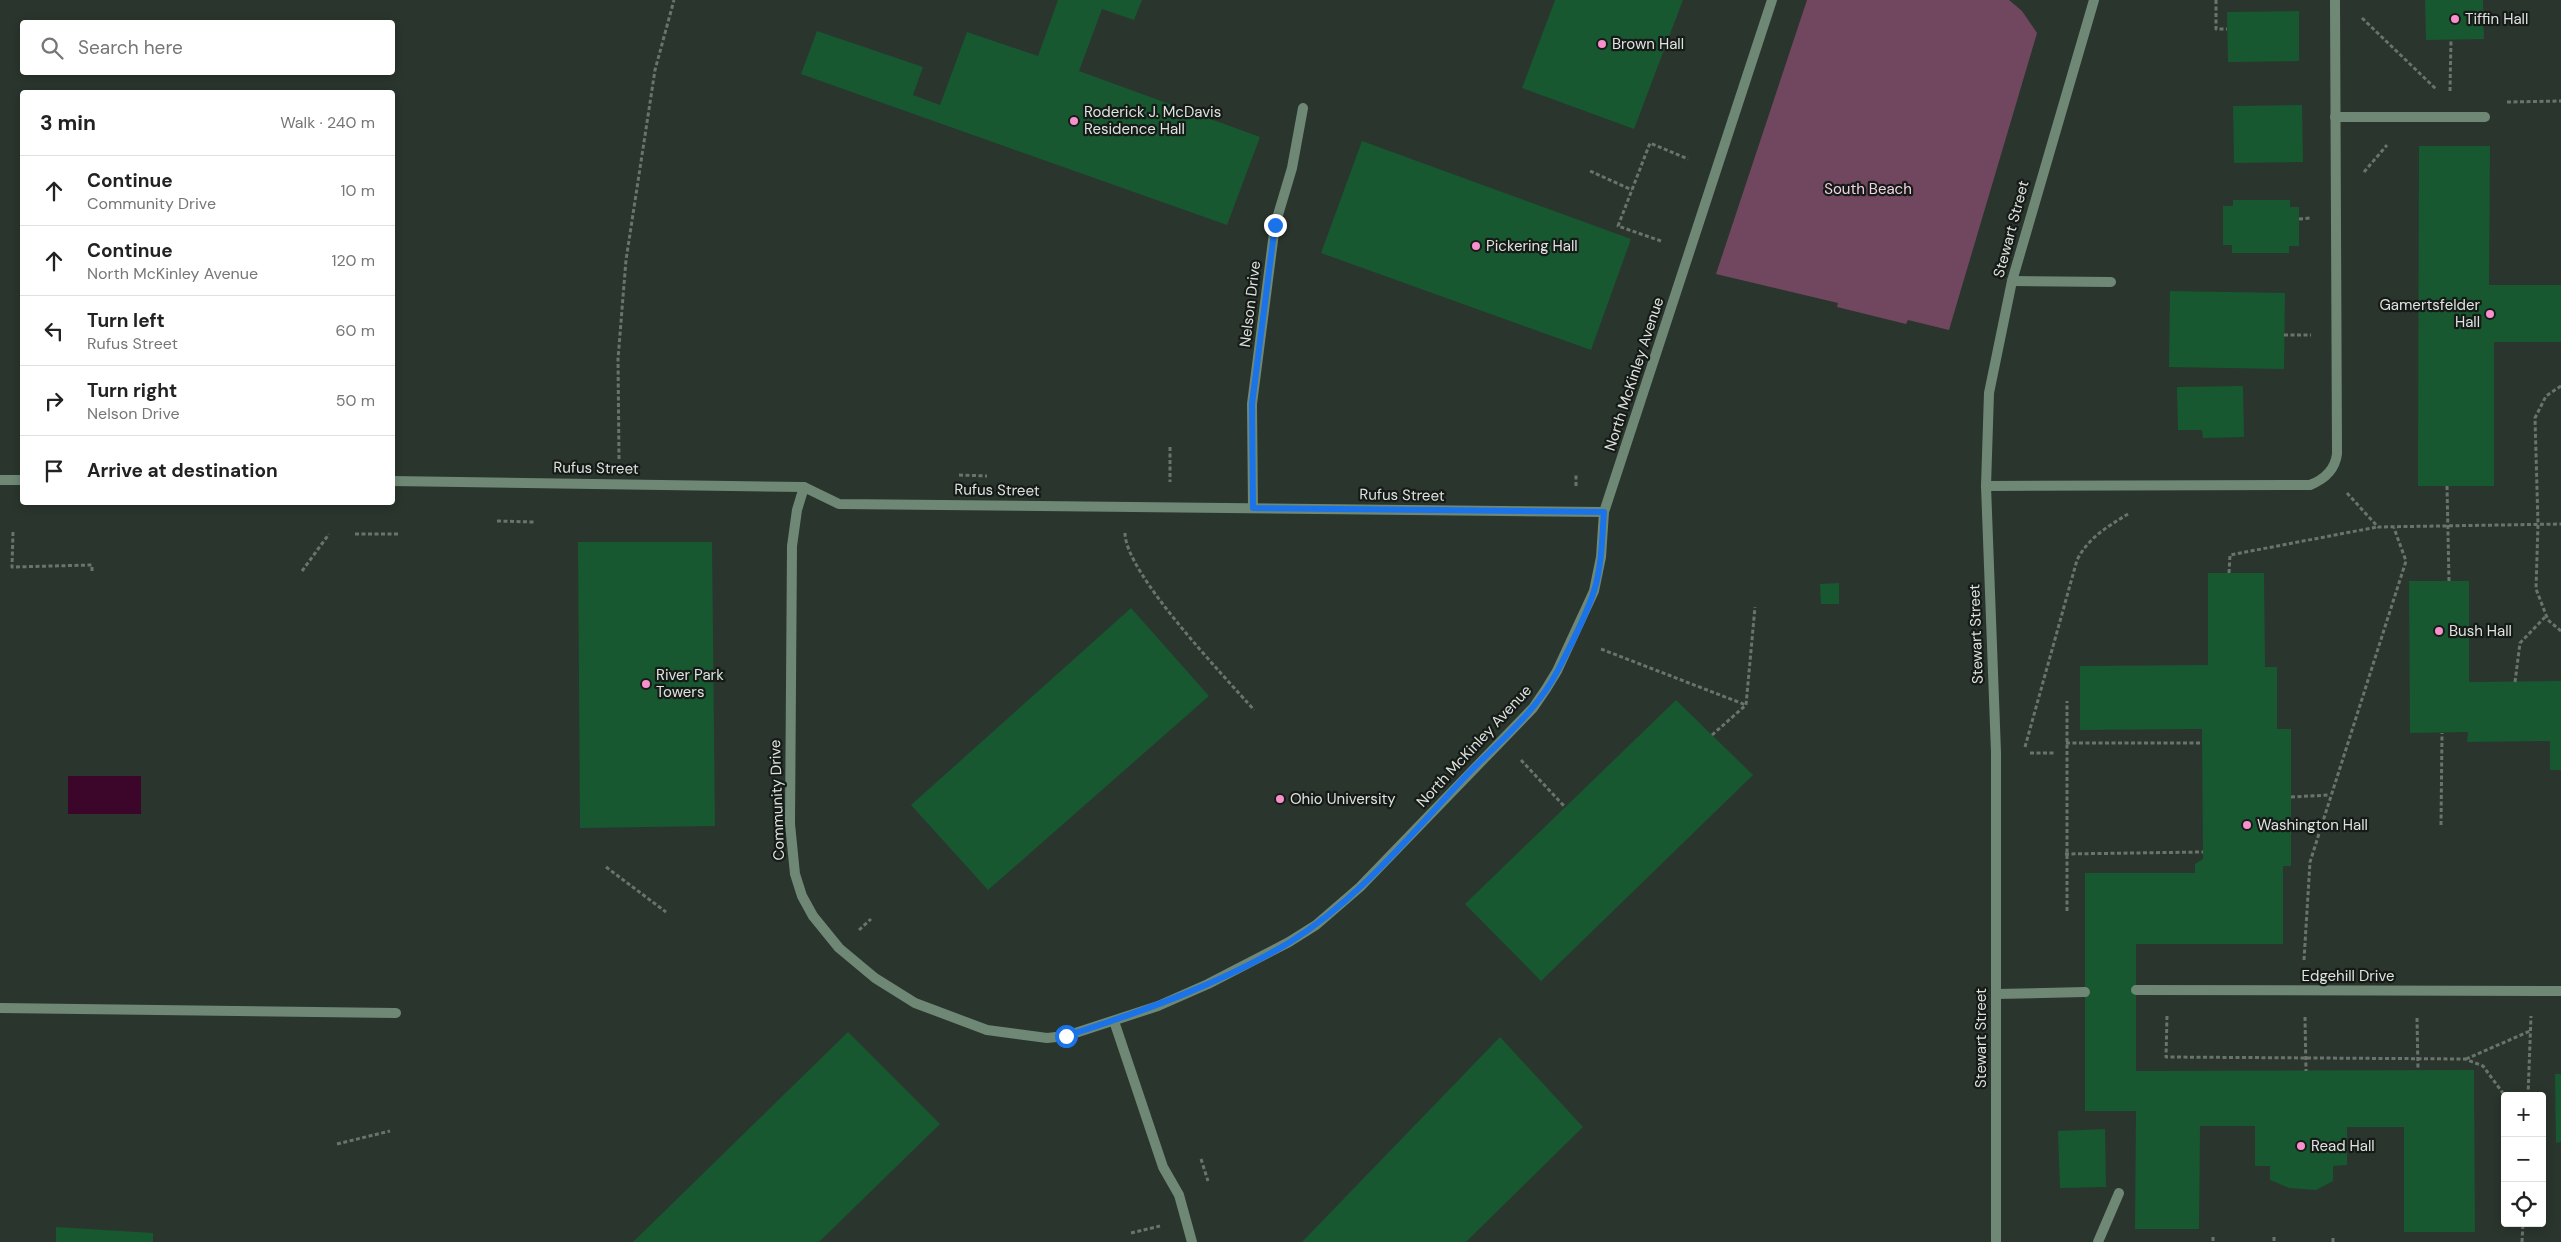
<!DOCTYPE html>
<meta charset="utf-8">
<style>
body{margin:0;font-family:"DM Sans",sans-serif;background:#f2f2f2;color:#222}
.controls{position:absolute;right:15px;bottom:15px;display:grid;overflow:hidden;border-radius:5px;box-shadow:0 2px 8px #0003}
.controls button{width:45px;height:45px;display:grid;place-items:center;padding:0;border:0;border-bottom:1px solid #e0e0e0;background:#fff;color:#222;font:25px sans-serif}
.stop{position:absolute;width:15px;height:15px;margin:-11px;border:4px solid #1a73e8;border-radius:50%;background:#fff}
.stop.end{background:#1a73e8;border-color:#fff;box-shadow:0 1px 5px #0008}
.list{margin:0;padding:0;list-style:none}
h2{display:flex;justify-content:space-between;align-items:center;height:65px;margin:0;padding:0 20px;font-size:21px}
h2 small{font-size:16px;font-weight:400;color:#767676}
.list li{display:grid;grid-template-columns:32px 1fr auto;gap:15px;align-items:center;box-sizing:border-box;height:70px;padding:0 20px;border-top:1px solid #e0e0e0}
.list b{display:block;font-size:19px;white-space:nowrap}
.list p{margin:0;font-size:16px;white-space:nowrap;color:#767676}
.list em{font-size:16px;font-style:normal;color:#767676}
.icon{flex:none;width:28px;height:28px;fill:none;stroke:currentColor;stroke-width:2;stroke-linecap:round;stroke-linejoin:round}
.map{position:relative;flex:none;width:2561px;height:1242px;overflow:hidden}
.search{position:absolute;background:#fff;box-shadow:0 2px 8px #0003;left:20px;top:20px;width:375px;height:55px;display:flex;align-items:center;gap:12px;box-sizing:border-box;padding:0 18px;border-radius:5px;color:#767676;font-size:19px}
.panel{position:absolute;background:#fff;box-shadow:0 2px 8px #0003;left:20px;top:90px;width:375px;height:415px;border-radius:5px}
.map>svg:first-child{display:block}
</style>
<div class="map">
<svg width="2561" height="1242" viewBox="0 0 2561 1242">
<rect width="100%" height="100%" fill="#2a352d"/>
<!-- green -->
<path fill="#70475f" d="M1807,0H2009L2022,11L2037,33L1949,330L1908,320L1906,324L1837,307L1838,303L1716,274Z"/>
<!-- water -->
<rect fill="#3b062a" x="68" y="776" width="73" height="38"/>
<!-- building -->
<g fill="#175831">
<path d="M1058,0H1142L1134,20L1102,9L1079,71L1260,137L1227,225L801,74L817,31L923,67L913,95L940,105L967,32L1038,56Z"/>
<path d="M1555,0H1683L1634,129L1522,88Z"/>
<path d="M2425,0H2483L2484,39L2426,40Z"/>
<path d="M2299,11V61L2228,62L2227,12Z"/>
<path d="M2302,105L2303,162L2234,163L2233,106Z"/>
<path d="M1362,141L1631,239L1591,350L1321,253Z"/>
<path d="M2419,146H2490L2489,285H2561V342H2494V486H2418Z"/>
<path d="M2233,200H2290V207H2299V246H2289V253H2232V245H2223V206H2233Z"/>
<path d="M2170,291L2285,293L2284,369L2169,367Z"/>
<path d="M2243,386L2244,437L2203,438L2202,430H2178L2177,387Z"/>
<path d="M578,542H712L715,826L580,828Z"/>
<path d="M2208,573H2264L2265,667H2277V729H2291V866H2283V944H2136V1071L2474,1070L2475,1232H2404V1127H2347V1165L2333,1166V1181L2316,1190L2289,1188L2270,1180V1166H2255V1126H2200L2199,1229H2135L2136,1111H2085V873H2195V864L2203,859L2202,729L2080,730V666L2208,665Z"/>
<path d="M2409,581H2469V682L2561,681V770H2550V741L2467,742L2468,732L2410,733Z"/>
<path d="M1839,583V604H1821L1820,584Z"/>
<path d="M1131,608L1209,696L988,890L911,805Z"/>
<path d="M1676,700L1753,775L1541,981L1465,904Z"/>
<path d="M848,1032L940,1124L819,1242H633Z"/>
<path d="M1500,1037L1583,1127L1466,1242H1302Z"/>
<path d="M2555,1074H2561V1142L2556,1143Z"/>
<path d="M2105,1129L2106,1187L2060,1188L2058,1131Z"/>
<path d="M56,1227L153,1233V1242H56Z"/>
</g>
<g fill="none" stroke-linecap="round" stroke-linejoin="round">
<!-- path -->
<g stroke="#6a736c" stroke-width="3" stroke-dasharray="4 2.5" stroke-linecap="butt">
<path d="M2216,0V29H2227"/>
<path d="M2362,18L2437,90"/>
<path d="M2450,91L2451,39"/>
<path d="M2507,102L2561,101"/>
<path d="M1590,171L1632,190"/>
<path d="M2364,172L2387,145"/>
<path d="M2299,219L2310,218"/>
<path d="M1661,241L1618,226L1650,143L1688,159"/>
<path d="M2284,335H2311"/>
<path d="M2561,386L2546,396L2535,418L2538,524L2536,589L2548,620L2561,631"/>
<path d="M1170,447V482"/>
<path d="M619,459L618,359L626,260L655,70L674,0"/>
<path d="M959,475L987,476"/>
<path d="M1576,486V474"/>
<path d="M2447,486L2449,581"/>
<path d="M2347,493L2378,527L2561,524"/>
<path d="M329,502V503"/>
<path d="M497,521L534,522"/>
<path d="M13,532L12,567L92,565V572"/>
<path d="M1125,533C1125,573 1225,677 1254,710"/>
<path d="M355,534H399"/>
<path d="M302,571L329,534"/>
<path d="M2229,573L2230,555L2377,527"/>
<path d="M1601,649L1746,705"/>
<path d="M2515,682L2520,643L2546,616"/>
<path d="M1712,735L1746,705L1755,607"/>
<path d="M2066,743H2202"/>
<path d="M2025,747L2077,560C2089,537 2107,527 2128,514"/>
<path d="M2030,753H2056"/>
<path d="M1521,760L1565,807"/>
<path d="M2291,797L2329,795"/>
<path d="M2441,825L2442,733"/>
<path d="M2065,854L2203,852"/>
<path d="M606,867L666,912"/>
<path d="M2067,911V701"/>
<path d="M859,930L871,919"/>
<path d="M2304,960L2310,862L2406,561L2394,528"/>
<path d="M2167,1016L2166,1057L2465,1059L2483,1066L2505,1096"/>
<path d="M2305,1017L2306,1071"/>
<path d="M2417,1018L2418,1070"/>
<path d="M2466,1059L2530,1031"/>
<path d="M2528,1096L2531,1016"/>
<path d="M337,1144L390,1131"/>
<path d="M1201,1159L1208,1181"/>
<path d="M1131,1233L1160,1226"/>
<path d="M2213,1237V1242"/>
<path d="M2274,1237V1242"/>
<path d="M2333,1238V1242"/>
<path d="M2522,1242L2523,1223"/>
</g>
<!-- service -->
<g stroke="#6e8875" stroke-width="10">
<path d="M2335,117H2485"/>
<path d="M2012,281L2111,282"/>
<path d="M1253,508L1252,404L1275,225L1292,168L1303,108"/>
<path d="M2136,990L2561,991"/>
<path d="M1996,994L2085,992"/>
<path d="M0,1008L396,1013"/>
<path d="M2098,1242L2119,1193"/>
</g>
<!-- minor -->
<g stroke="#6e8875" stroke-width="10">
<path d="M0,480H22"/>
<path d="M392,481L804,487L839,504L1604,512"/>
<path d="M1986,486L2310,485C2325,479 2335,470 2337,454L2335,0"/>
<path d="M804,487L797,510L792,546L790,824L795,874L802,896L813,916L839,948L875,978L915,1003L987,1030L1047,1038L1066,1036L1158,1006L1208,984L1289,942L1316,925L1360,887L1533,708L1546,689L1557,671L1594,591L1601,557L1604,512L1772,0"/>
<path d="M1114,1021L1163,1167L1179,1195L1192,1242"/>
<path d="M1996,1242V752L1986,486L1989,393L2012,281L2094,0"/>
</g>
</g>
<g fill="none" stroke-linecap="round" stroke-linejoin="round">
<!-- route -->
<path stroke="#1a73e8" stroke-width="6" d="M1066,1036C1144,1011 1220,984 1290,942C1358,900 1409,836 1464,778C1496,744 1536,713 1558,670C1570,647 1586,616 1594,591C1602,566 1602,538 1604,512L1253,508L1252,404L1275,225"/>
</g>
<!-- markers -->
<g fill="#f790cd" stroke="#161b18" stroke-width="2">
<circle cx="2455" cy="19" r="5"/>
<circle cx="1602" cy="44" r="5"/>
<circle cx="1074" cy="121" r="5"/>
<circle cx="1476" cy="246" r="5"/>
<circle cx="2490" cy="314" r="5"/>
<circle cx="2439" cy="631" r="5"/>
<circle cx="646" cy="684" r="5"/>
<circle cx="1280" cy="799" r="5"/>
<circle cx="2247" cy="825" r="5"/>
<circle cx="2301" cy="1146" r="5"/>
</g>
<g text-anchor="middle" dominant-baseline="central" stroke-width="4.5" stroke-linejoin="round" paint-order="stroke">
<!-- poi labels -->
<g font-size="15" fill="#dde3de" stroke="#161b18" text-anchor="start">
<text x="2465" y="19">Tiffin Hall</text>
<text x="1612" y="44">Brown Hall</text>
<text x="1084" y="112">Roderick J. McDavis<tspan x="1084" dy="17">Residence Hall</tspan></text>
<text x="1486" y="246">Pickering Hall</text>
<text x="2480" y="305" text-anchor="end">Gamertsfelder<tspan x="2480" dy="17">Hall</tspan></text>
<text x="2449" y="631">Bush Hall</text>
<text x="656" y="675">River Park<tspan x="656" dy="17">Towers</tspan></text>
<text x="1290" y="799">Ohio University</text>
<text x="2257" y="825">Washington Hall</text>
<text x="2311" y="1146">Read Hall</text>
</g>
<!-- park labels -->
<g font-size="15" fill="#f5d1e5" stroke="#161b18">
<text x="1868" y="189">South Beach</text>
</g>
<!-- street labels -->
<g font-size="15" fill="#dde3de" stroke="#161b18">
<text transform="translate(2011 229) rotate(-75)">Stewart Street</text>
<text transform="translate(1250 304) rotate(-83)">Nelson Drive</text>
<text transform="translate(1634 374) rotate(-72)">North McKinley Avenue</text>
<text transform="translate(596 468) rotate(1)">Rufus Street</text>
<text transform="translate(997 490) rotate(1)">Rufus Street</text>
<text transform="translate(1402 495) rotate(1)">Rufus Street</text>
<text transform="translate(1976 634) rotate(-92)">Stewart Street</text>
<text transform="translate(1474 746) rotate(-47)">North McKinley Avenue</text>
<text transform="translate(777 800) rotate(-92)">Community Drive</text>
<text x="2348" y="976">Edgehill Drive</text>
<text transform="translate(1981 1038) rotate(-90)">Stewart Street</text>
</g>
</g>
</svg>
<div class="controls">
<button>+</button>
<button>−</button>
<button><svg class="icon" aria-label="locate" viewBox="0 0 24 24"><circle cx="12" cy="12" r="6"/><path d="M12 2v4M12 18v4M2 12h4M18 12h4"/></svg></button>
</div>
<div class="stop" style="left:1066px;top:1036px"></div>
<div class="stop end" style="left:1275px;top:225px"></div>
<div class="search"><svg class="icon" aria-label="search" viewBox="0 0 24 24"><circle cx="10" cy="10" r="6"/><path d="M15 15l6 6"/></svg>Search here</div>
<section class="panel">
<h2>3 min<small>Walk · 240 m</small></h2>
<ul class="list">
<li><svg class="icon" aria-label="ahead" viewBox="0 0 24 24"><path d="M12 20V5M6 11l6-6 6 6"/></svg><div><b>Continue</b><p>Community Drive</p></div><em>10 m</em></li>
<li><svg class="icon" aria-label="ahead" viewBox="0 0 24 24"><path d="M12 20V5M6 11l6-6 6 6"/></svg><div><b>Continue</b><p>North McKinley Avenue</p></div><em>120 m</em></li>
<li><svg class="icon" aria-label="left" viewBox="0 0 24 24"><path d="M17 20v-9H6M10 6l-5 5 5 5"/></svg><div><b>Turn left</b><p>Rufus Street</p></div><em>60 m</em></li>
<li><svg class="icon" aria-label="right" viewBox="0 0 24 24"><path d="M7 20v-9h11M14 6l5 5-5 5"/></svg><div><b>Turn right</b><p>Nelson Drive</p></div><em>50 m</em></li>
<li><svg class="icon" aria-label="arrive" viewBox="0 0 24 24"><path d="M6 21V4h12l-3 4 3 4H6"/></svg><div><b>Arrive at destination</b></div></li>
</ul>
</section>
</div>
